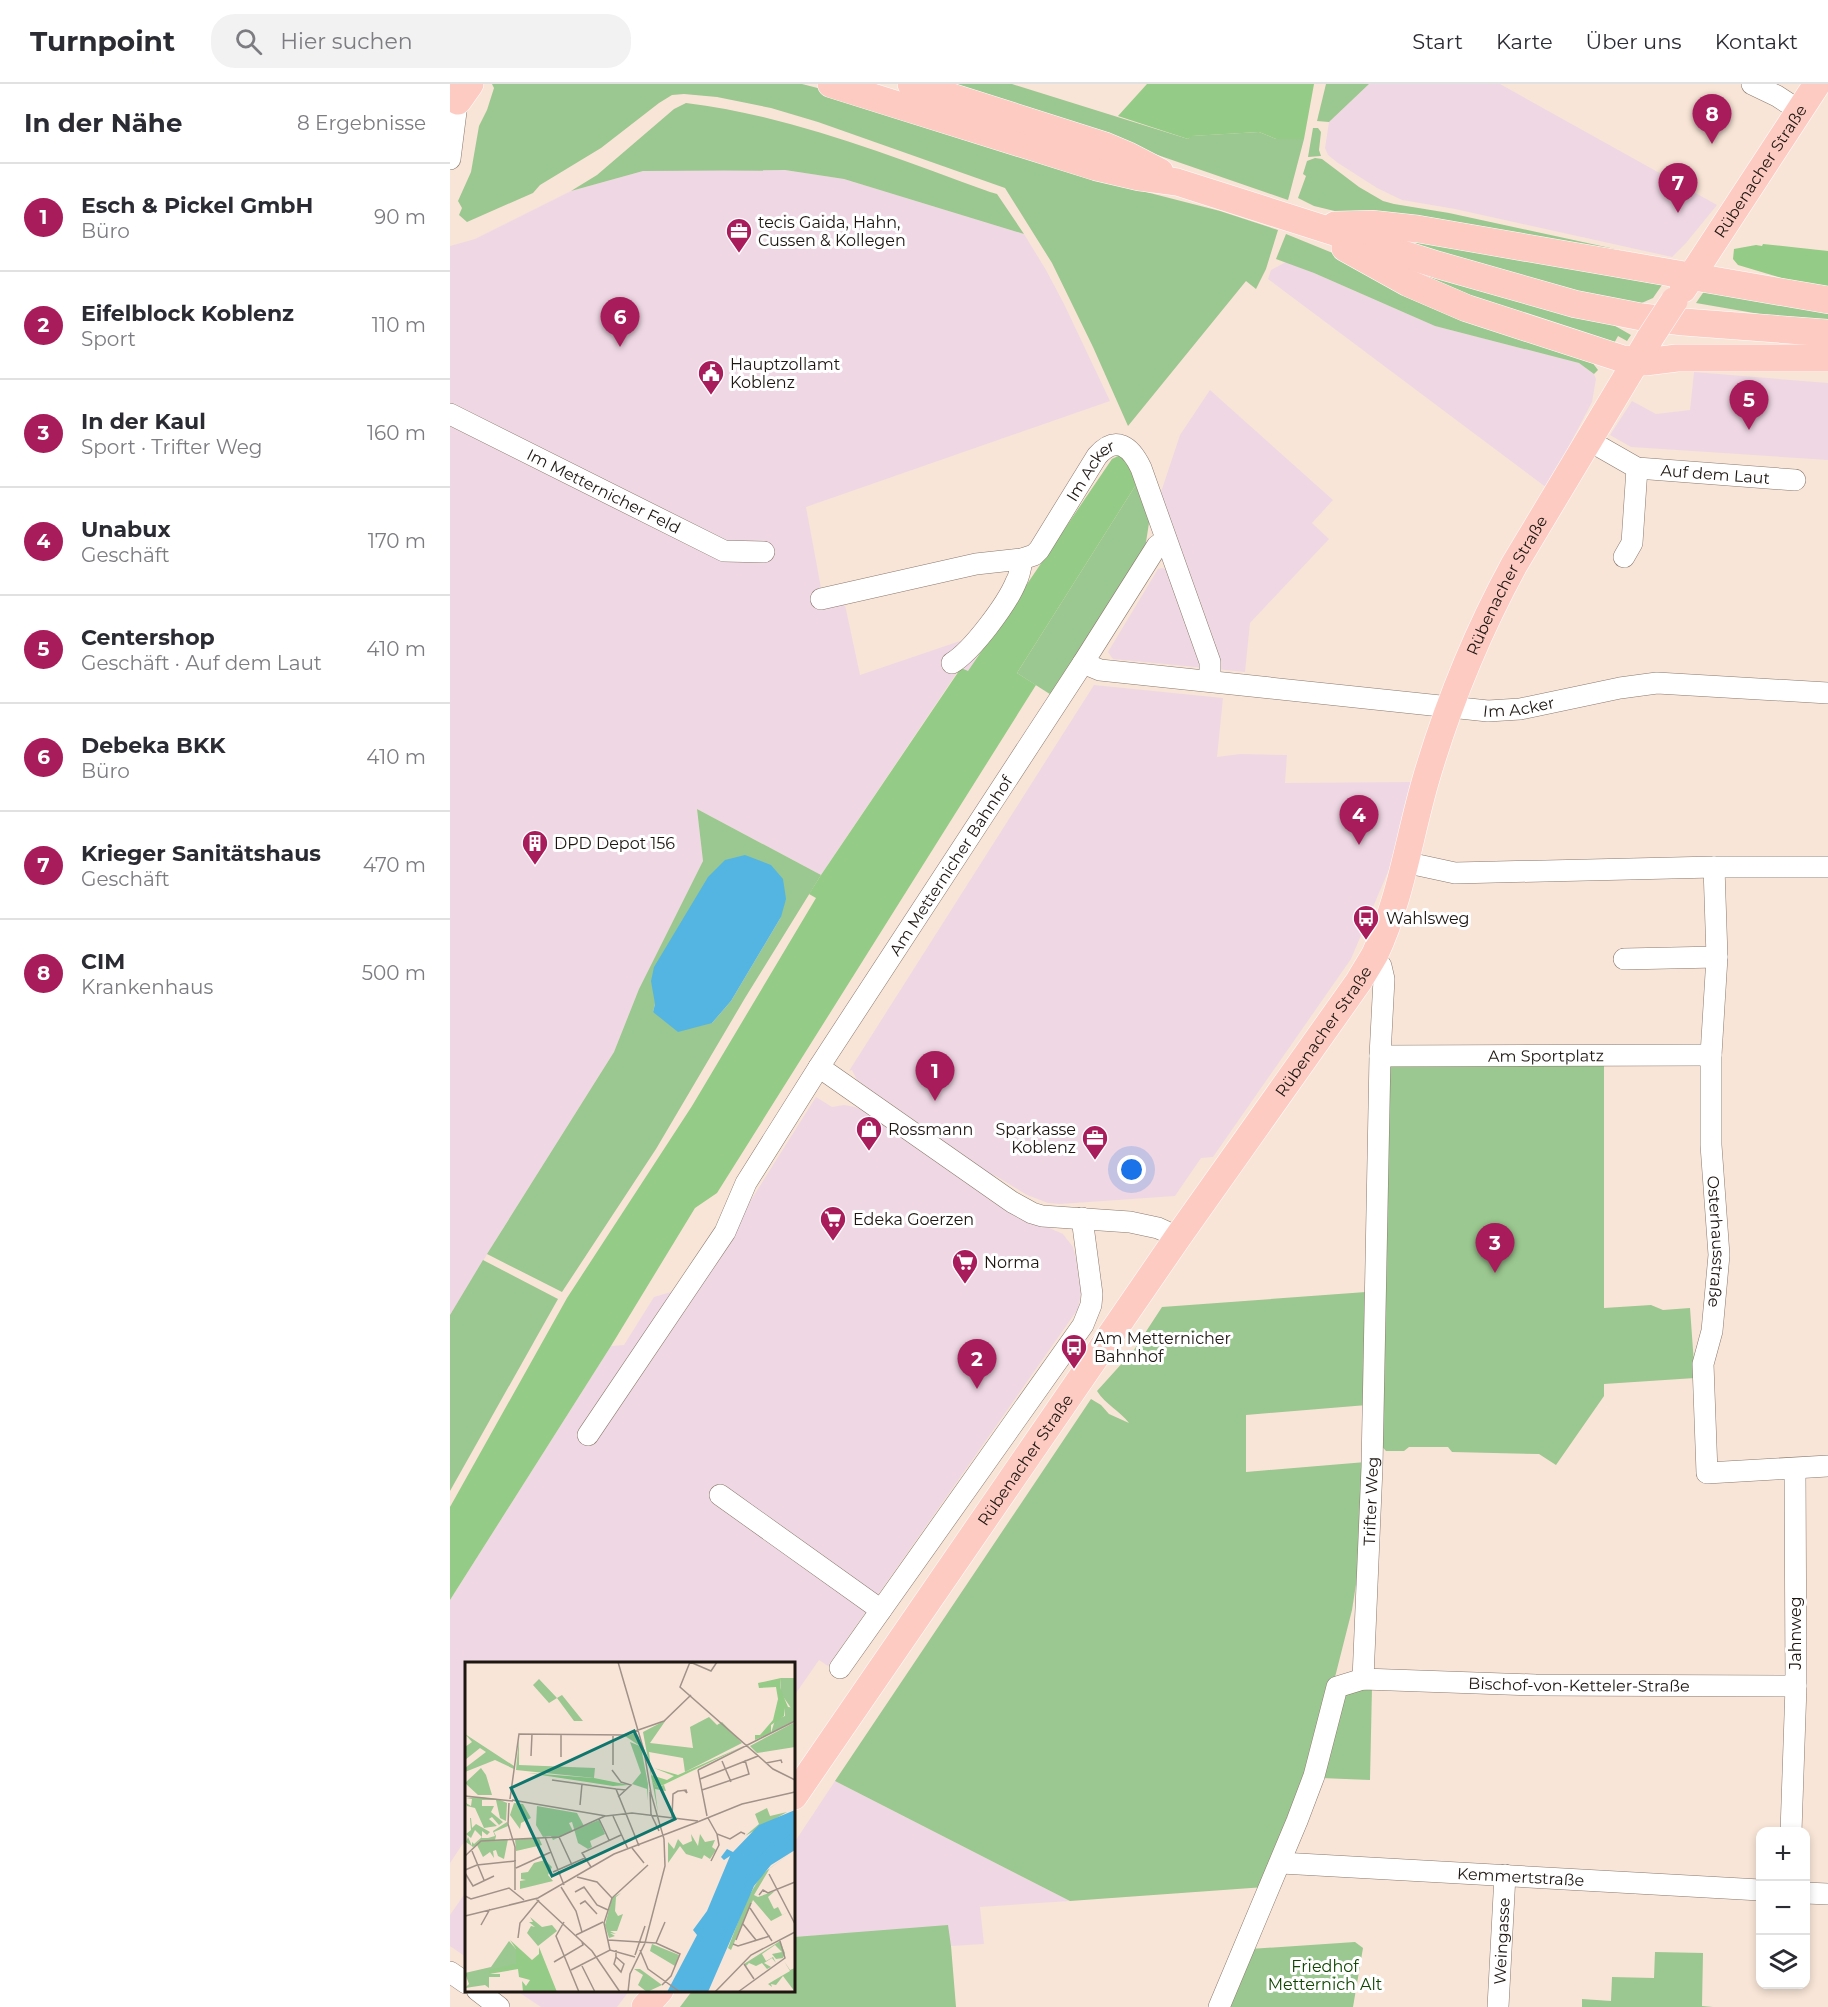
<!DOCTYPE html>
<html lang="de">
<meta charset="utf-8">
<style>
body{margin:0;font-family:Montserrat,sans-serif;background:#f2f2f3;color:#2b2b33}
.controls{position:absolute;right:18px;bottom:18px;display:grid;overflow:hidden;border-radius:12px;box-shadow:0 3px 9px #0003}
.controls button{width:54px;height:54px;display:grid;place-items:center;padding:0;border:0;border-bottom:2px solid #e1e1e2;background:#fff;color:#2b2b33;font:30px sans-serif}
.you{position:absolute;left:682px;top:1086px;width:21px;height:21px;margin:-15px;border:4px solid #fff;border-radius:50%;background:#1a73e8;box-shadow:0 0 0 9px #1a73e833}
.badge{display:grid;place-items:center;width:39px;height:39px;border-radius:50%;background:#a91c5b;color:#fff;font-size:20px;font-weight:700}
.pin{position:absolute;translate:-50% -50px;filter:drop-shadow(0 2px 3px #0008)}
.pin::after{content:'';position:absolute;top:32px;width:21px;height:18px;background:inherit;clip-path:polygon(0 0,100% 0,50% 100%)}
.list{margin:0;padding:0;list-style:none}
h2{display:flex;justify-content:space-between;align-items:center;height:78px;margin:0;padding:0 24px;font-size:26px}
h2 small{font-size:20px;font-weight:400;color:#7c7c81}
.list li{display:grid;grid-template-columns:39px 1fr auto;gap:18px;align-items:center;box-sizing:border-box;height:108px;padding:0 24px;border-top:2px solid #e1e1e2}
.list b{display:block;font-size:22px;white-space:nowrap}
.list p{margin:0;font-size:20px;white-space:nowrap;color:#7c7c81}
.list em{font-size:20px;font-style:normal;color:#7c7c81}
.icon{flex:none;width:33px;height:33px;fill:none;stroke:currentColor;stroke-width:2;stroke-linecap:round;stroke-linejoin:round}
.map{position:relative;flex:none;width:1378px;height:1923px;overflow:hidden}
header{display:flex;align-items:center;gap:36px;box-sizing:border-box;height:84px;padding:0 30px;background:#fff;border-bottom:2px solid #e1e1e2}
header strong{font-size:28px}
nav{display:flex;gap:33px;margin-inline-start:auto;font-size:21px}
.search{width:420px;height:54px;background:#f2f2f3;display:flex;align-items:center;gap:15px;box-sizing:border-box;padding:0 21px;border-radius:24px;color:#7c7c81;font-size:22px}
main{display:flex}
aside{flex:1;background:#fff}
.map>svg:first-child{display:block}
</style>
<header>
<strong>Turnpoint</strong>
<div class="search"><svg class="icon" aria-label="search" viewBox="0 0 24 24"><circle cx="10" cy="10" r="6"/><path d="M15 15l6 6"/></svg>Hier suchen</div>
<nav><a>Start</a><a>Karte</a><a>Über uns</a><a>Kontakt</a></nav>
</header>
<main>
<aside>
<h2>In der Nähe<small>8 Ergebnisse</small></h2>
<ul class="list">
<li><span class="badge">1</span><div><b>Esch &amp; Pickel GmbH</b><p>Büro</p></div><em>90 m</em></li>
<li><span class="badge">2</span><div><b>Eifelblock Koblenz</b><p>Sport</p></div><em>110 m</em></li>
<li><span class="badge">3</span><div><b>In der Kaul</b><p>Sport · Trifter Weg</p></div><em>160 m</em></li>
<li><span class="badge">4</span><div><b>Unabux</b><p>Geschäft</p></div><em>170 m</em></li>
<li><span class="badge">5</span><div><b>Centershop</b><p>Geschäft · Auf dem Laut</p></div><em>410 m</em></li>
<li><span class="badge">6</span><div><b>Debeka BKK</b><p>Büro</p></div><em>410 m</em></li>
<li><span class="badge">7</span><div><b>Krieger Sanitätshaus</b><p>Geschäft</p></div><em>470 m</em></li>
<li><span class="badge">8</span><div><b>CIM</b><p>Krankenhaus</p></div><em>500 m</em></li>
</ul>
</aside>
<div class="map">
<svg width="1378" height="1923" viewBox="0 0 1378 1923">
<rect width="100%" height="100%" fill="#f8e5d7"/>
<!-- commercial -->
<g fill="#efd8e4">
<path d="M919,0H1050L1267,121L1236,159L1222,173L1005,125L952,116L927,104L888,79L878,71L875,64L879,38Z"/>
<path d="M258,85L335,86L394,95L574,150L596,186L614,220L660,317L356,423L374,520L394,516L410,591L513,556L531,567L518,588L510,584L371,791L247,725L253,777L189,905L164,968L52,1146L0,1231V162L25,155L121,107L193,87Z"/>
<path d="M836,178L864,189L985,242L1129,279L1144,290L1146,295L1142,318L1097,404L818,195L821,186Z"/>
<path d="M1244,288L1378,299V376L1181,363L1160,351L1182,317L1206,330L1240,326Z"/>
<path d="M760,306L883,416L862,439L879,455L800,539L795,588L766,585L708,417L730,351Z"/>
<path d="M713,484L722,489L755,584L663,575L658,568L708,485Z"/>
<path d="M644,601L773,614L767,673L790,670L837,671L835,699L962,698L940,783L901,875L763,1073L751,1074L725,1112L610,1120L598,1119L577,1111L546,1092L540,1090L407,996L402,986L399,987Z"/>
<path d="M366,1013L382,1023L394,1021L405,1023L415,1027L597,1143L613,1150L623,1163L626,1174L631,1209L628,1225L378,1582L369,1576L344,1612V1580H16V1755L0,1779V1516L161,1262L174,1261L204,1213L248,1200Z"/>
<path d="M385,1697L620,1817L530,1823L534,1860L501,1862L497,1842L344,1853V1759Z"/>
<path d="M16,1808V1873L0,1862V1831Z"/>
<path d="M67,1907H179L167,1923H91Z"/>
</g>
<!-- green -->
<g fill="#9bc790" fill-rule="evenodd">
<path d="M42,0H352L387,9L696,108L770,127L828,146L816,185L806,205L796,197L678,342L643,263L602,179L555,104L368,38L321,24L267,13L234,10L222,11L209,19L151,64L90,101L83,109L17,138L9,131L12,124L8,117L21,88L29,42L37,26L44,4Z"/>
<path d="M490,0H562L738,55L741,52L809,48L826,55H854L838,116L670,58Z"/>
<path d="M876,0H919L879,38L867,37Z"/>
<path d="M236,19C342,32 440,72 540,108L547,110L574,150L394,95L335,86L193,87L121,107L147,91L224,25Z"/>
<path d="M863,44H868L871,48L869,66L871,72L858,73Z"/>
<path d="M865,74L872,75L909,103L933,117L944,120L999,129L1211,175L897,130L864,122L848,114L856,92L853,90L857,77Z"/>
<path d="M836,150L1138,273L1148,286L1144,290L1129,279L985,242L864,189L826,175Z"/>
<path d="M941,152L1212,201L1203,214L1187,221L1105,204L1047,188Z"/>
<path d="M923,169L1160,239L1181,251L1177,257L1168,252L1162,263L1072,237Z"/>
<path d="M1255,206L1378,224V237L1327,233L1246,219Z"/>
<path d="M689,396L701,426L694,471L606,614L567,589Z"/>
<path d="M247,725L371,791L295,914L206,1065L112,1208L37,1170L164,968L189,905L253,777ZM331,833L281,917L262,939L203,928L205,920Z"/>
<path d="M1154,981V1224L1201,1221L1213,1226L1240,1224L1245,1294L1154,1300V1312L1106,1381L1089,1370L1002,1368L998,1363H959L954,1367H936L928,1358L935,983Z"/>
<path d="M33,1176L108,1215L0,1407V1231Z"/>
<path d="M916,1208L917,1321L796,1331V1388L916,1378L914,1449L902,1526L864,1676L815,1803L620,1817L385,1697L641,1315L651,1321L659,1330L679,1339C670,1327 656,1321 647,1307L684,1266L712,1223Z"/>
<path d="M895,1603H922L920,1696L871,1694Z"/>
<path d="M498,1841L501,1862L506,1923H230L242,1907L344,1906V1853Z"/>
<path d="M905,1858L913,1864L903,1923H776L800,1865Z"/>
<path d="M1205,1868L1253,1869L1252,1922L1263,1923H1132V1915L1161,1917L1162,1893L1204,1894Z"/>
</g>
<!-- forest -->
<g fill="#94cb86">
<path d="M697,0H864L854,55H826L809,48L742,52L738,55L668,32Z"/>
<path d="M1313,160L1378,167V208L1288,181L1283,175L1284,165L1306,161L1312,162Z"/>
<path d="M670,371L689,396L567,589L586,601L267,1109L245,1124L161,1262L0,1516V1423L117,1214L242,1022L366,814L359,810L371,791L511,584L518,587L662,375Z"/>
</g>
<!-- water -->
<path fill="#54b5e2" d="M295,771L321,781L333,795L336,815L331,833L281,917L262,939L228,948L203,928L205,920L201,897L204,883L258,793L275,776Z"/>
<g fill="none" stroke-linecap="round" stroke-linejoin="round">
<!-- minor casing -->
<g stroke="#8b796d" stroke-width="22">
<g id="minor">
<path d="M1302,0L1327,12L1350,27"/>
<path d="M0,75L9,4"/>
<path id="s1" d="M0,330L274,467L314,468"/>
<path id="s2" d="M1138,356L1187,384L1345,396"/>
<path id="s3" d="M715,456L707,462L633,579L650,586L1038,627L1070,625L1170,604L1207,599L1378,609"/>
<path d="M1174,473L1182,459L1187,384"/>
<path id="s4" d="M371,515L526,480L572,475L584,471L589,466L647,372C666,350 681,363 691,384L760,578V597"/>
<path d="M502,579C522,567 557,520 566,498C570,491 571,483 572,475"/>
<path d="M954,778L1005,789L1264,783H1378"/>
<path id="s5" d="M1264,783L1267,873L1261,971V1061L1269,1171L1262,1247L1253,1280L1257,1389L1378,1382"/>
<path d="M1174,875L1267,873"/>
<path id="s6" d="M930,972L1261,971"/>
<path d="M369,983L562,1118L582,1129L592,1132L680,1138L708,1144L728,1153"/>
<path id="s7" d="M138,1351L275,1148L296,1099L369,983L633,579"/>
<path d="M270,1411L431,1526"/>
<path d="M390,1584L633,1241L641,1221L642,1210L632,1134"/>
<path id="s8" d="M913,1595L922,1383L930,972L934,895L931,882L924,872"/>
<path d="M1341,1748L1346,1602L1345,1385"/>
<path id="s9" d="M831,1779L1310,1806"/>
<path d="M1356,1809L1378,1810"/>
<path d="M0,1888L16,1899"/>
<path d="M27,1906L49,1923"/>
<path id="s10" d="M769,1923L847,1737L864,1692L887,1603L913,1595L1086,1601L1346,1602"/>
<path id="s11" d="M1048,1923L1055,1791"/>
</g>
</g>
<!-- major casing -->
<g stroke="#fff" stroke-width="28">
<g id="major">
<path d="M0,0L8,17L20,0"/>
<path d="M381,0L646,83L689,93L727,98L988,181L1125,220L1192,233L1234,238L1378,249"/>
<path d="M461,0L653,61L679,72L710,88"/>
<path d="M885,141L922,140L968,145L1378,216"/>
<path d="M895,164L958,199L1016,224L1173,275L1195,278L1227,274H1378"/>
<path id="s12" d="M1233,205L1367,0"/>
<path id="s13" d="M344,1712L728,1153L909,897C914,888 920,879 925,870C951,815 959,753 976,695C998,620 1027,549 1064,481L1200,254"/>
<path d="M195,1923L210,1906"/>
</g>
</g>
<!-- minor -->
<use href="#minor" stroke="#fff" stroke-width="21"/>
<!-- major -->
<use href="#major" stroke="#fdcbc2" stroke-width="27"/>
<!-- major-bridge casing -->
<g stroke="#fff" stroke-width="28" stroke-linecap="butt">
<path id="major-bridge" d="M1200,254L1224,217"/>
</g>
<!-- major-bridge -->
<use href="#major-bridge" stroke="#fdcbc2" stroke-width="27"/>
</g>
<!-- icons -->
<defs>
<g id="office-pin" transform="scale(1.35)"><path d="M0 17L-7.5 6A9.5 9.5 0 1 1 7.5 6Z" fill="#a91c5b" stroke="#fff"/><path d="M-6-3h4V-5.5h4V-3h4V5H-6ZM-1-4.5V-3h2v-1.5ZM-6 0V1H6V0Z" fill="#fff"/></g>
<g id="civic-pin" transform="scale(1.35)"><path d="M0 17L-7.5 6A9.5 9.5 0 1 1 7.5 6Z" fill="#a91c5b" stroke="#fff"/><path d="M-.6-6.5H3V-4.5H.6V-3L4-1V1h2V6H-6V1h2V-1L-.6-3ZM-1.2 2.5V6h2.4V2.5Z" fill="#fff"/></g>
<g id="building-pin" transform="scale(1.35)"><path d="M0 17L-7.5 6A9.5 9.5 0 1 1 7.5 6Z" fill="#a91c5b" stroke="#fff"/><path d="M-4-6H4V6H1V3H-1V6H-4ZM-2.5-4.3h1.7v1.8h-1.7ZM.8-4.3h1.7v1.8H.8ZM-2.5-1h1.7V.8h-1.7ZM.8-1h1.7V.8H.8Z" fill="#fff"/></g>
<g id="bus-pin" transform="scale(1.35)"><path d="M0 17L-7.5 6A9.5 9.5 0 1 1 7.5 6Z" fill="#a91c5b" stroke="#fff"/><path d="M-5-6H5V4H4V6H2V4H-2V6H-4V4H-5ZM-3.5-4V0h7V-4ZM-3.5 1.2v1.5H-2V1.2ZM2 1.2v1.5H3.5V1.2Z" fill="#fff"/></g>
<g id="shop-pin" transform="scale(1.35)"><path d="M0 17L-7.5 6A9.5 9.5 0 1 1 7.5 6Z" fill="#a91c5b" stroke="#fff"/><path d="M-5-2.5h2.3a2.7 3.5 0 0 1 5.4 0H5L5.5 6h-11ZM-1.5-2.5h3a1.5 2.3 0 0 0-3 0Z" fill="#fff"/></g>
<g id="supermarket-pin" transform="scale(1.35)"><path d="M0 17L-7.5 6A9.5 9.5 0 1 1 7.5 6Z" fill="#a91c5b" stroke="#fff"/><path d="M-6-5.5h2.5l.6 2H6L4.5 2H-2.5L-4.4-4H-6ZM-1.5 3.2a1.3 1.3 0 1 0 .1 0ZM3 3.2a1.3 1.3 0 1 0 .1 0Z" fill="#fff"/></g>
</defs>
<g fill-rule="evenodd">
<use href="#office-pin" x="289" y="147"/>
<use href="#civic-pin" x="261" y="289"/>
<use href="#building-pin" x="85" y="759"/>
<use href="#bus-pin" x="916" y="834"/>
<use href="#shop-pin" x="419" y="1045"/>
<use href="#office-pin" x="645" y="1054"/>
<use href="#supermarket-pin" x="383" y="1135"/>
<use href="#supermarket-pin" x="515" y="1178"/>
<use href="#bus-pin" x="624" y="1263"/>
</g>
<g text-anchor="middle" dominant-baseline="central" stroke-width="6" stroke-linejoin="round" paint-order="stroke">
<!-- street labels -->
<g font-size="16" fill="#1d1611" stroke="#fff">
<text stroke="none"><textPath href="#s12" startOffset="141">Rübenacher Straße</textPath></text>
<text stroke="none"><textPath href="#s2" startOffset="135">Auf dem Laut</textPath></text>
<text stroke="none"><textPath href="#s4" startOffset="320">Im Acker</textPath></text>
<text stroke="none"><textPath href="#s1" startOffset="172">Im Metternicher Feld</textPath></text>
<text stroke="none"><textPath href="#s13" startOffset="1416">Rübenacher Straße</textPath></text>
<text stroke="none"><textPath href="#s3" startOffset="588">Im Acker</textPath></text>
<text stroke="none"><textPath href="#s7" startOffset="676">Am Metternicher Bahnhof</textPath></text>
<text stroke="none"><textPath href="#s13" startOffset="930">Rübenacher Straße</textPath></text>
<text stroke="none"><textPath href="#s6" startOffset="166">Am Sportplatz</textPath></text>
<text stroke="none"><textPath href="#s5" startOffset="375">Osterhausstraße</textPath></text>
<text stroke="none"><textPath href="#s13" startOffset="408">Rübenacher Straße</textPath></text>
<text stroke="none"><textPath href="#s8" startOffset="178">Trifter Weg</textPath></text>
<text transform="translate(1345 1549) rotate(-90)">Jahnweg</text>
<text stroke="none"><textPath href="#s10" startOffset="585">Bischof-von-Ketteler-Straße</textPath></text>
<text stroke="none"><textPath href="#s9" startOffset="240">Kemmertstraße</textPath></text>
<text stroke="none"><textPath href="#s11" startOffset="66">Weingasse</textPath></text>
</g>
<!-- poi labels -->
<g font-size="16" fill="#1d1611" stroke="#fff" text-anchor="start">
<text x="308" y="138">tecis Gaida, Hahn,<tspan x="308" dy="18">Cussen &amp; Kollegen</tspan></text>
<text x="280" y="280">Hauptzollamt<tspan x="280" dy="18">Koblenz</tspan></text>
<text x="104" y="759">DPD Depot 156</text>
<text x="936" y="834">Wahlsweg</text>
<text x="438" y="1045">Rossmann</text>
<text x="626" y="1045" text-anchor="end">Sparkasse<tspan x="626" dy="18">Koblenz</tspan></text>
<text x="403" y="1135">Edeka Goerzen</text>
<text x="534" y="1178">Norma</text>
<text x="644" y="1254">Am Metternicher<tspan x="644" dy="18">Bahnhof</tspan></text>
</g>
<!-- park labels -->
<g font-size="16" fill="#104600" stroke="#fff">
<text x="875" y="1882">Friedhof<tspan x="875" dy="18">Metternich Alt</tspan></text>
</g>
</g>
<!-- overview -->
<g transform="translate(15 1578)">
<rect width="330" height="330" fill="#f8e5d7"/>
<path d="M316,16H330V59L306,71L310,58L320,54V46H326L315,30ZM74,17L92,36L84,41L68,23ZM97,33L118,59H109L92,36ZM244,55L252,63L257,60L277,81L220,110L218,96L184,90L187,118L191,125L199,123L201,129L190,127L193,151L178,70L201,58L185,81L228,86L225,65ZM330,60V85L292,91L285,84ZM170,71L174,75L183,122V139L182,127L167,122L176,111L165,80L175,84L160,74ZM0,72L49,104V107L30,98L0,110V106L21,90L15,86L0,98V85L7,80ZM54,76V103L130,106L129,116L51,108ZM16,106L21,113L27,133H13L0,121ZM11,135L33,137L42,141L41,159L35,156L31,138H17V144H29L26,150L38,160L34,163L27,155L24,157L32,164L19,166L10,146L2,144L1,141L6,144L7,137L1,136ZM49,141L58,142L66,156L56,161L55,167L45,153ZM72,144L112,151L119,164L134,158L140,172L125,179L127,185L123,187L113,181L107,160L104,161L108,169L88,178L86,174L78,175L71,163ZM302,146L305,154L322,150L280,174L294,162L290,152ZM5,156H6L7,166L11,162L25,170L22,173L17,169V176H23L30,174L28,169L42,160L43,164L29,170L31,174L30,178L43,177L39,197L33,194L31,188L28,189L29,196L25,190L18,195L12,183L8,185L1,180L3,175L7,184V180L9,182L17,175L10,168L6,176L1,172L6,168ZM226,172L233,184L235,172L240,180L250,178L247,185L251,188L245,197L239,193L237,197L221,192L215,184L203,201V180L209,187L213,177L218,183L227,179ZM74,176L77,183L51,189L50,177ZM330,188L305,206L289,233L293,235L310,229L303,235L309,247L313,245L317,253L323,250L306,259L288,238L266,288L263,286L282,237L297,212ZM80,198L87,205L83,213L88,219L55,227V219L61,218L56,217V211L63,210L69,201ZM156,231L151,235L150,249L153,254L158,252L152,269H145L151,272L145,271L150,274L144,276L140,263L147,236ZM65,255L77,265L87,263L92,269L73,284L62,271L66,264L70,265L64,260H68ZM44,279L51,287V303L24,312H35V315H24V326L20,323L0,326L4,322L0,311L26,305ZM315,279L320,291L318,296L311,297L307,292L317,290L310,283L297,292L301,299L308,295L311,301L307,296L299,301L306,305L302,307L297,301L291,304L284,301L281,304L284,311L279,302ZM187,282L214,293L210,304L185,289ZM319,299L325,308L330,306V330L318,314L311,323L306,322L307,325L303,322L325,309ZM169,307H175L197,323L182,330L173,323L178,313Z" fill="#9bc790"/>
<path d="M316,16L315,26L323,45L330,46H320L319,54L306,63V71L290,78V73H295L308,58L313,37L311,25L294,26L293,21ZM281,83L198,123L191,125L187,118L186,113L202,118L209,114L189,106L213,113ZM63,111L129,116L164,123L148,124ZM45,278L67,298L74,292V285L92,330H58L57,319L61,324L65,318L54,315L53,307L24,312L25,308L51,302V287Z" fill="#94cb86"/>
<path d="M330,148V188L306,203L289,224L243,330H202L232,273L228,268L242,249L265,194L259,198L256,195L262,187L268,190L294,163Z" fill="#54b5e2"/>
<path fill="none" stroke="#54b5e2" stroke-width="3" d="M229,330L257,277L284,210L303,187L330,167"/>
<path fill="none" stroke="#a09288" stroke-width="1.5" d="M153,0L179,89L186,131M225,0L215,25L308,107L330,118M225,0L246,9L252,0M148,74V103M66,94L67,72M96,95V73M257,99L266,120M301,101L316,98L317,101M147,108L156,120L166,123L153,135M233,108L330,59M233,108L242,154M235,117L293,94M87,118L151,127M161,128L151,127L174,184M237,128L284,112L280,98M185,130L186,152L194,169M0,134L48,139M45,137L54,72L159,73L199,59L226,33M47,138L141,154L167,151L233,159M44,141L43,162L50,185V228M115,143L117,122M148,154L163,187M207,155L208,132L213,129H214L221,128L222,131L219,128M243,156L252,172L265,177L276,170L280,172M134,157L144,178M230,161L277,142L330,130M80,175L99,223M94,175L107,203M167,186L179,201M7,189L19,218M0,194L16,179L94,175L140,154M246,199L254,183L252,172M126,205L117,191L156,173M51,206L86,190M0,208L12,203L51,199M88,210L120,196M0,211L8,224L29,214M304,212L330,262M112,215L132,220L147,236M96,225L111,249L117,270M110,230L119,225L132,243L143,248M294,233L298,228L303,231L330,220M0,234L6,237L44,226L59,238M147,236L183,203M71,237L127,289L155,330M115,242L120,239L132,252M285,246L307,279M0,254L73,236L149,192L230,161M99,260L91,274L114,330M278,262L291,278M16,263L25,247M111,273L138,260M53,276L55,261L74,238M143,278L191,281L215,292L206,314L197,323M271,278L286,241M191,281L200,260M268,282L273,284L305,274M145,288L139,261L147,236M175,288L183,307L215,330M170,293L180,264M151,295L149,302L156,310L159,302L151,295V288M89,300L118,283L117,280M279,302L289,317M117,304L130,330M106,308L145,288L170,295M163,330L165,312L180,281L200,204L199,177L185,128M250,330L286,293L330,270M273,330L320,296L315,279"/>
<path fill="#0f766e" fill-opacity="0.15" stroke="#0f766e" stroke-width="3" d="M169,69L210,157L87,214L46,126Z"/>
<rect width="330" height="330" fill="none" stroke="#1d1611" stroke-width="3"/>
</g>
</svg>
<div class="controls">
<button>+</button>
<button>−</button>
<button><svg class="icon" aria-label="layers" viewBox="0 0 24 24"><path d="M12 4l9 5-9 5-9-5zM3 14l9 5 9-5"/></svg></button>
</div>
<div class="you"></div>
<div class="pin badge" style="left:485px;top:1017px">1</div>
<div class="pin badge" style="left:527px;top:1305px">2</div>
<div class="pin badge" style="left:1045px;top:1189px">3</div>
<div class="pin badge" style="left:909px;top:761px">4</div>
<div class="pin badge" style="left:1299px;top:346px">5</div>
<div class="pin badge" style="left:170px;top:263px">6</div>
<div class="pin badge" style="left:1228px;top:129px">7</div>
<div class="pin badge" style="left:1262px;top:60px">8</div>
</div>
</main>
